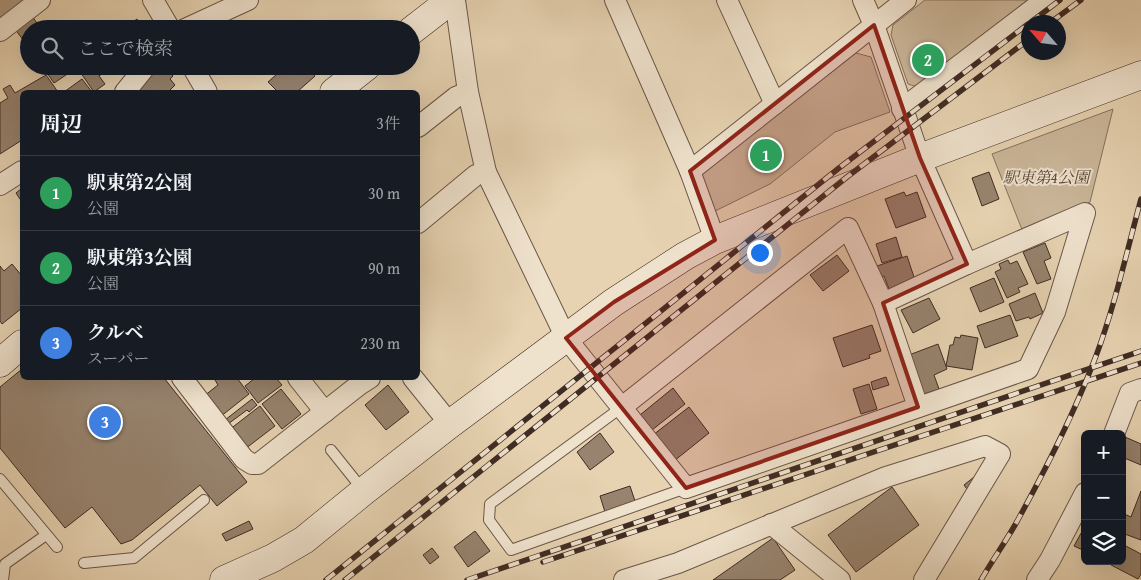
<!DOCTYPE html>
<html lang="ja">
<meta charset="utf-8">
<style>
body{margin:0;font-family:"Gentium Book Plus","Noto Serif JP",serif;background:#242831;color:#f1f3f6}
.controls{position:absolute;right:15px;bottom:15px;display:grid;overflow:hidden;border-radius:8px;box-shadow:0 5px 20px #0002}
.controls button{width:45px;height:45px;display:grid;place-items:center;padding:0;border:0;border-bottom:1px solid #363941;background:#171b24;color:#f1f3f6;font:25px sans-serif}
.compass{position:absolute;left:1021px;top:15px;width:45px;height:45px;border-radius:50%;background:#171b24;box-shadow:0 5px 20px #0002;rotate:298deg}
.you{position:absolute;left:759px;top:252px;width:18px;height:18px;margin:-12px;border:4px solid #fff;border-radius:50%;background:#1a73e8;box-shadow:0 0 0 8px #1a73e833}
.badge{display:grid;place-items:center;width:32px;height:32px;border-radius:50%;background:#c59692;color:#fff;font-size:16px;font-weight:700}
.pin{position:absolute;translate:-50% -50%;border:2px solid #fff;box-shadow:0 1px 5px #0006}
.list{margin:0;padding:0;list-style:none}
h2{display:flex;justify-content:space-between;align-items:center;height:65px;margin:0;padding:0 20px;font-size:21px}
h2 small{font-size:16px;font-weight:400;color:#9ea1a6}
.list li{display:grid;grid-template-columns:32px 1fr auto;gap:15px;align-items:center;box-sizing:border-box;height:75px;padding:0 20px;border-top:1px solid #363941}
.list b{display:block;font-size:19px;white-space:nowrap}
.list p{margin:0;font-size:16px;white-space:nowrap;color:#9ea1a6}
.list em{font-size:16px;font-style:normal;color:#9ea1a6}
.icon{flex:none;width:28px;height:28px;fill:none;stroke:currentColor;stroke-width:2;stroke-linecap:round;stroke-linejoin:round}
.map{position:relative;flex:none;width:1141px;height:580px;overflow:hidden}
.search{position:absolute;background:#171b24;box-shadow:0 5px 20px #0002;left:20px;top:20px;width:400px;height:55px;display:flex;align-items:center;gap:12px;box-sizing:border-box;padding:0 18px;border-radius:28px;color:#9ea1a6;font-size:19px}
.panel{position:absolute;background:#171b24;box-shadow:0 5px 20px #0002;left:20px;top:90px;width:400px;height:290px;border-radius:8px}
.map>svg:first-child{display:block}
</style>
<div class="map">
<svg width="1141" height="580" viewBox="0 0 1141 580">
<rect width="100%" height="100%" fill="#e7d3b2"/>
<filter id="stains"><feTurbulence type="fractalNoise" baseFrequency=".004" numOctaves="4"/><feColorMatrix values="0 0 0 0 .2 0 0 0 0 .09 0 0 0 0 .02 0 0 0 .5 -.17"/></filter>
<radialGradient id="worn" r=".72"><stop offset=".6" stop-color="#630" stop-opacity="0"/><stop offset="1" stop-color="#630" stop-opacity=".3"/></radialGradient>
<!-- green -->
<g fill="#cbb79a" stroke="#86725f">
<path d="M925,0H1034L921,88L908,84L891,35L893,25Z"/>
<path d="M856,53L871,57L890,112L835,132L770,184L711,213L697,177Z"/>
<path d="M1113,109L1090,202L1023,232L992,154Z"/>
</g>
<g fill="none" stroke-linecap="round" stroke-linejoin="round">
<!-- river -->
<path stroke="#ae9a82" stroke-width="35" d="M0,17L22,0"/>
</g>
<!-- building -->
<g fill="#97836e" stroke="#402c24">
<path d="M32,16L41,29H29V48L15,29Z"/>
<path d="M137,19L144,29H123Z"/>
<path d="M42,66H69L72,71L54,83Z"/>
<path d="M76,66H113L99,76L105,84L94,92Z"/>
<path d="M160,66H164L173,76L170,79L175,85L168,92H137L147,82L145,80Z"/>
<path d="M286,66H307L315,76L297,92H278L268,82Z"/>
<path d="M46,75L58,92H22V140L0,154V103L8,98L3,89L10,85L15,93Z"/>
<path d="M82,79L92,92H64Z"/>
<path d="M989,172L999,199L982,206L972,178Z"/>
<path d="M22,188V202L16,193Z"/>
<path d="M904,192L906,196L917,192L926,217L896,228L885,199Z"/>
<path d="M896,237L902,257L882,263L876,244Z"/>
<path d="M1045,243L1051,258L1044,261L1051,279L1037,284L1023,252Z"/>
<path d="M837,255L849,271L823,291L810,275Z"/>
<path d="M907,256L915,280L889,289L884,276L880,277L877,266Z"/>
<path d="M1008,260L1010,264L1017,261L1028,284L1018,288L1020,292L1007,298L995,272L1001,269L999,264Z"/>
<path d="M12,264L22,276V308L2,324L0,321V266L4,271Z"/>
<path d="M994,278L1004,302L980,312L970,288Z"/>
<path d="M1035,293L1043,313L1030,319L1029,317L1016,321L1009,304Z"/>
<path d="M929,298L940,319L913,333L901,310Z"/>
<path d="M1010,315L1018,336L985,348L977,326Z"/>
<path d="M872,325L881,351L869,355L870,358L843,367L833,338Z"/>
<path d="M961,335L978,338L972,370L946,366L950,345H953L955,337L960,338Z"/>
<path d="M938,344L947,369L934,375L939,389L924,394L909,355Z"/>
<path d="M22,369V378H164L247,482L217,506L200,485L132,540L121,544L92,507L65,528L0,448V387Z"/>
<path d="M886,377L889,385L873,390L871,382Z"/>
<path d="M219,378H237L249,394L220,417L204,396L218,385L215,380Z"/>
<path d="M255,378H276L282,385L258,403L245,386Z"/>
<path d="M869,384L877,409L861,414L853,389Z"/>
<path d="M388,385L409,412L386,430L365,405Z"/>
<path d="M673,388L685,404L652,430L640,415Z"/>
<path d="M281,389L301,414L282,429L262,404Z"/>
<path d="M252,399L257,405L249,412L247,410L228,424L225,420Z"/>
<path d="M260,406L275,426L245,449L229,430Z"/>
<path d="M689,407L709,433L674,461L653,435Z"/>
<path d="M600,433L614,452L590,470L577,452Z"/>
<path d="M1125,437L1141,444V465L1122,457V444Z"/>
<path d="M974,477L980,484L969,492L964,485Z"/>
<path d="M630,486L635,501L605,512L600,496Z"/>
<path d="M892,487L919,525L856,572L828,535Z"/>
<path d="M1141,491V540L1122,533V513L1131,517Z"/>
<path d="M249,521L253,529L226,541L222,534Z"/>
<path d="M1085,526V551L1074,546Z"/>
<path d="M475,531L490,551L468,567L454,547Z"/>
<path d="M773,538L795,570L780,580H713Z"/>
<path d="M1122,544L1141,554V574L1138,579L1111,565L1113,561H1122Z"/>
<path d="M432,548L439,557L430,564L423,555Z"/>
</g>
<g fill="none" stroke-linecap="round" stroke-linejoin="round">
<!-- lane casing -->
<g stroke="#6a5648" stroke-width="12">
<g id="lane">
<path d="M622,407L490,504L489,520L511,550L686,488"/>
<path d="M331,450L363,490"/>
<path d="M0,479L57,547"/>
<path d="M84,563L134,558L204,500"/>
<path d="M3,580L5,564L46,535"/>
</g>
</g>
<!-- street casing -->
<g stroke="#6a5648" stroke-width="22">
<g id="street">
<path d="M153,0L170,29"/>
<path d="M455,0L468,92L486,172L566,338L686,488L1028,369L1055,312L1085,213L967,264L883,303"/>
<path d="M615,0L690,171L715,240"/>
<path d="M727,0L775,104"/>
<path d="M863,0L874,25L920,158L967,264"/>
<path d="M185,29L248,0"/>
<path d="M0,31L40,0"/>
<path d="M192,66L207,92"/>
<path d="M125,92L146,66"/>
<path d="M902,109L1045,0"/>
<path d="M418,127L456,97L468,92"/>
<path d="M690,171L906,0"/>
<path d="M0,185L22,171"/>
<path d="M418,223L476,175L486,172"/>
<path d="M182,378L244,459L252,464H258L359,385L370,378"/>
<path d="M298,378L325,412"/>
<path d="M413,378L450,424"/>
<path d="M622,407L848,228L883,303L918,407"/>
<path d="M1114,434L1130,393L1141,389"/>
<path d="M771,524L840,580"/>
<path d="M624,580L678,563L886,477L985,446L1000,454L924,580"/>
<path d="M1037,580L1050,560L1085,493"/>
</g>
</g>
<!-- secondary casing -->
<g stroke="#402c24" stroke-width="29">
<g id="secondary">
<path d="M411,31L451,0"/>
<path d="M334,92L367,66"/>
<path d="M0,363L22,344"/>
<path d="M224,580L273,558L304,540L364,491L450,424L614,302L685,256L715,240L920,158L1141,75"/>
</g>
</g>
<!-- lane -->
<use href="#lane" stroke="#efe2cd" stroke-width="10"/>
<!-- street -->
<use href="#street" stroke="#efe2cd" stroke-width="20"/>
<!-- secondary -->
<use href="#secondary" stroke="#efe2cd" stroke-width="28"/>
<!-- rail casing -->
<g stroke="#402c24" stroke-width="5.5">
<g id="rail">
<path d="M1031,22L1060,0"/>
<path d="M1051,22L1081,0"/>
<path d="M543,562L1141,363"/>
<path d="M326,580L839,168L1028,24"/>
<path d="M345,580L847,177L1028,40"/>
<path d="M467,580L1141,351"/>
<path d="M981,580C992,561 1004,544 1015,525C1045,471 1074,414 1096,356C1115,305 1127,251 1141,199"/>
</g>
</g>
<!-- rail -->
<use href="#rail" stroke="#efe2cd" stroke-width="4" stroke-dasharray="11" stroke-linecap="butt"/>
</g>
<!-- marked area -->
<path fill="#8f2418" fill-opacity="0.2" stroke="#8f2418" stroke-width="4" stroke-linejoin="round" d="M874,25L920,158L967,264L883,303L918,407L686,488L566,338L614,302L715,240L690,171Z"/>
<g text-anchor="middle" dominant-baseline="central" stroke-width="4" stroke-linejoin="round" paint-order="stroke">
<!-- park labels -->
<g font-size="16" font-style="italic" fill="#5c483c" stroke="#efe2cd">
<text x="1046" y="177">駅東第4公園</text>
</g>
</g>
<rect width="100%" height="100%" filter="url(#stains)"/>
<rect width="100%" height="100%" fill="url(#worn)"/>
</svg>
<div class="controls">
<button>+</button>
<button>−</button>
<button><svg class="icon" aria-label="layers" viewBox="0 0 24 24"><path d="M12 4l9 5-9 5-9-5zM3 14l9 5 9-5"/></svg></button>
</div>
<svg class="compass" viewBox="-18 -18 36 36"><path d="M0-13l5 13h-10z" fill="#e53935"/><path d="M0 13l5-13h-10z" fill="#9ea1a6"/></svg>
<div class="you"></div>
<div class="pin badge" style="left:766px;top:155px;background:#2e9e5b">1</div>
<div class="pin badge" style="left:928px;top:60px;background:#2e9e5b">2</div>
<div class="pin badge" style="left:105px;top:422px;background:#3f7fe0">3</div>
<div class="search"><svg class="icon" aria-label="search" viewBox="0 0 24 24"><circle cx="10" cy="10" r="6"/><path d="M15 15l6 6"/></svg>ここで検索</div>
<section class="panel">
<h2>周辺<small>3件</small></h2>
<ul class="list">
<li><span class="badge" style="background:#2e9e5b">1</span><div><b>駅東第2公園</b><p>公園</p></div><em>30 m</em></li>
<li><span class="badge" style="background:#2e9e5b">2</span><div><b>駅東第3公園</b><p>公園</p></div><em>90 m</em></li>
<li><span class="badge" style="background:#3f7fe0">3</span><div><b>クルベ</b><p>スーパー</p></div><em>230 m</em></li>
</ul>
</section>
</div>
